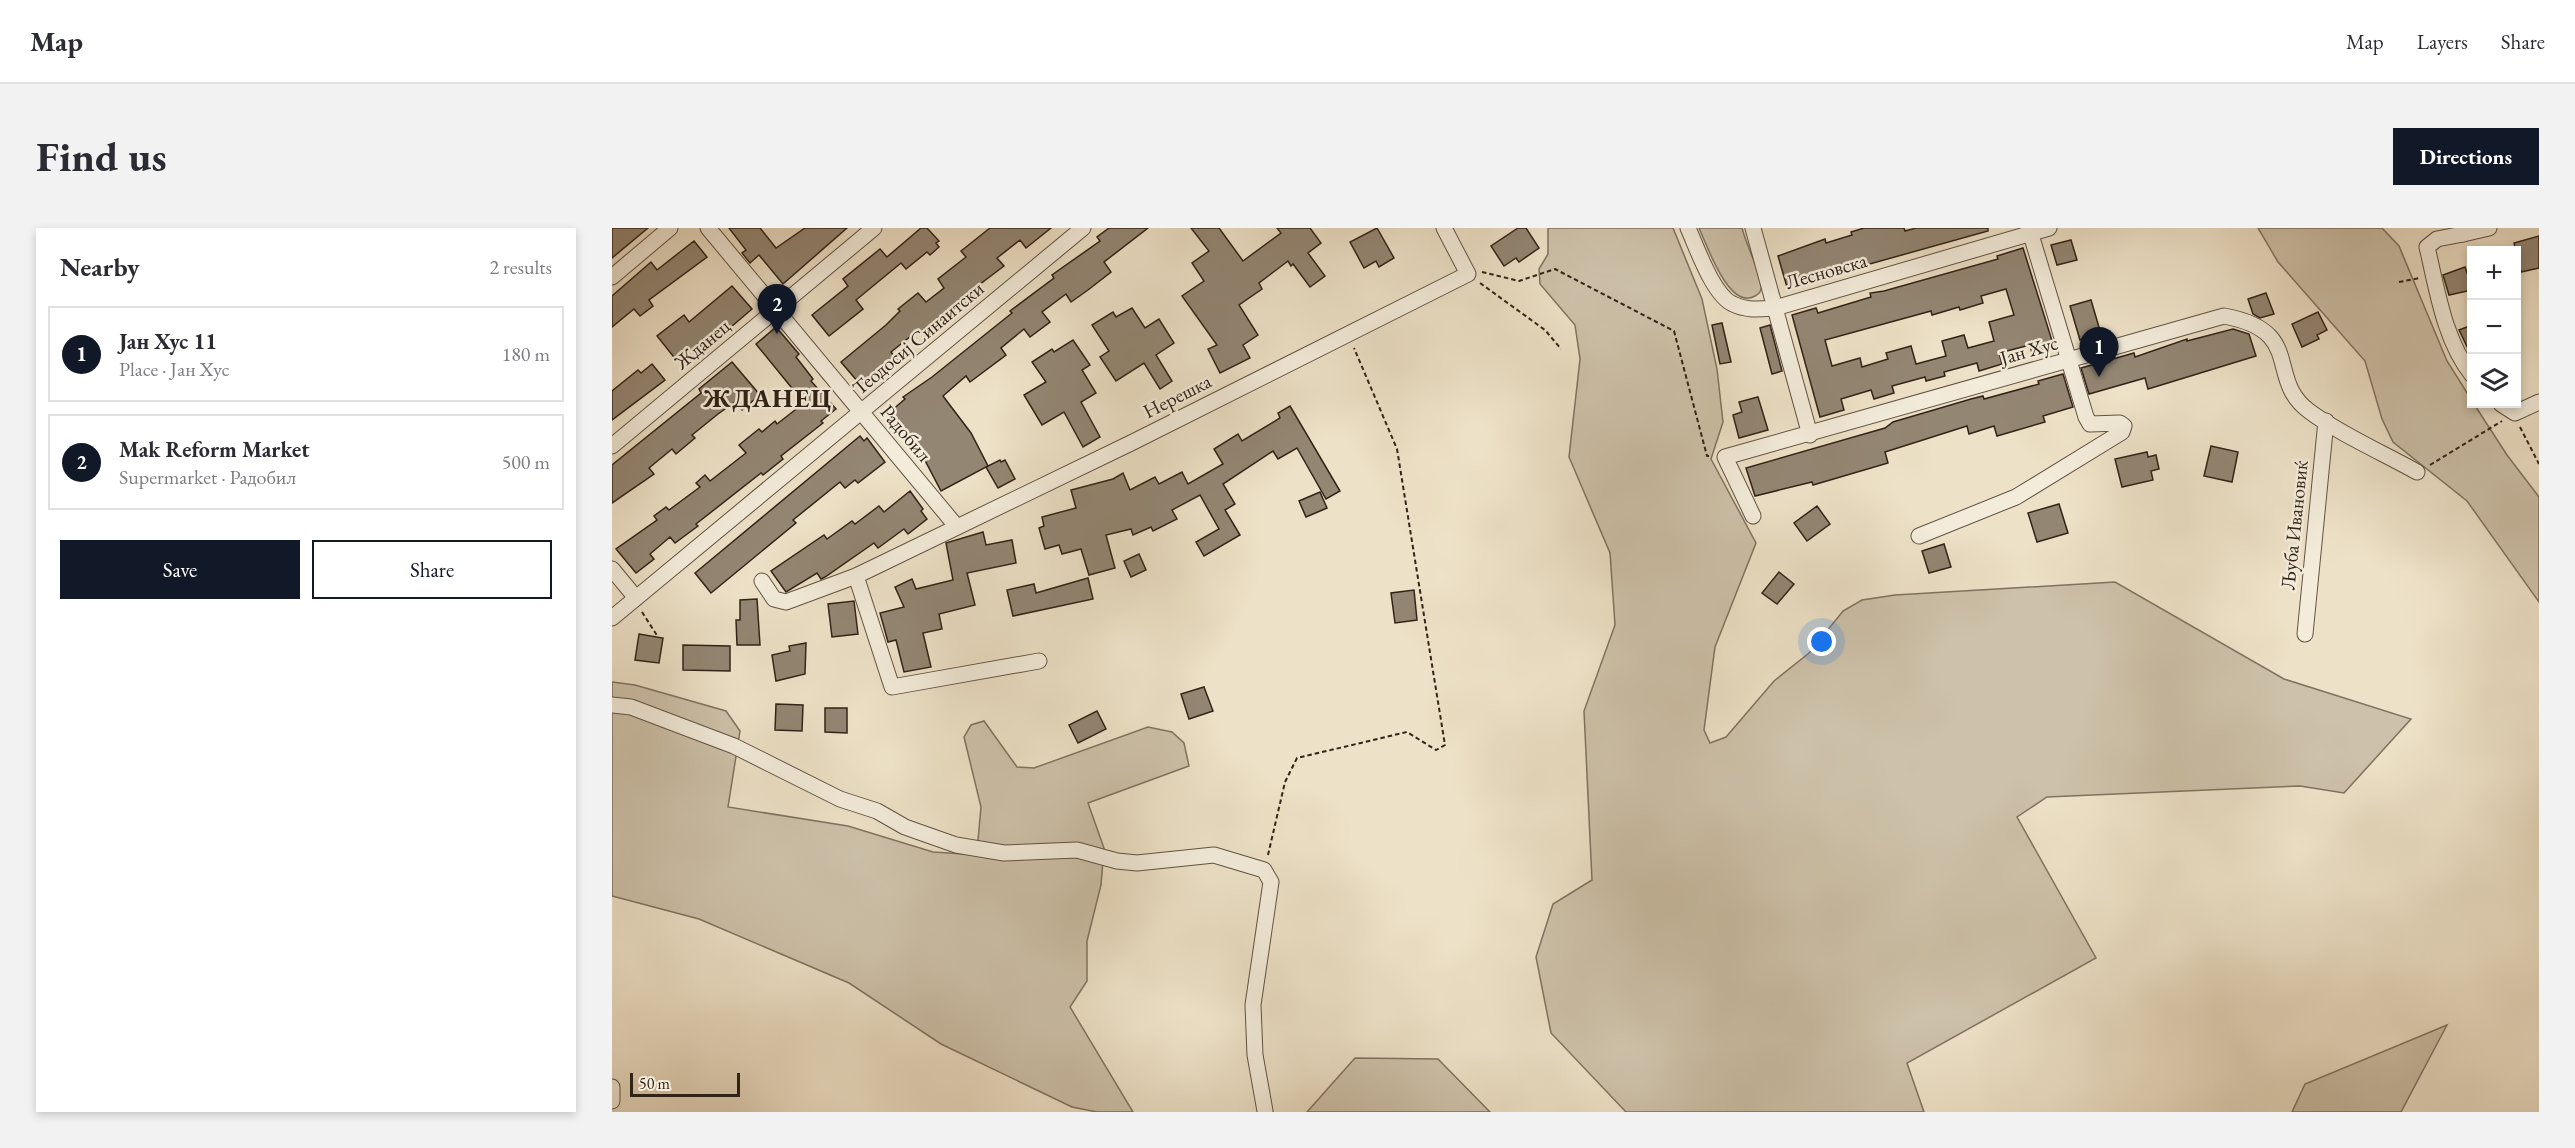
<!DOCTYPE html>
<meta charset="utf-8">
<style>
body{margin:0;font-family:"EB Garamond",serif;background:#f2f2f3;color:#2b2b33}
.controls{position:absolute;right:18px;top:18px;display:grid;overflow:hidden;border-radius:0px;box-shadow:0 3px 9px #0003}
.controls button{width:54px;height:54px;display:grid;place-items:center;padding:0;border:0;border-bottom:2px solid #e1e1e2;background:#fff;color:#2b2b33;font:30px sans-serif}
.scale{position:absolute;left:18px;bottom:15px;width:110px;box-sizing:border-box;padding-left:6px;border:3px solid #322317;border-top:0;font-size:16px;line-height:21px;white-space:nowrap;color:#322317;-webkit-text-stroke:4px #f3ecdb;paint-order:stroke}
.you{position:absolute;left:1210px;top:414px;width:21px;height:21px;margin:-15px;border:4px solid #fff;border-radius:50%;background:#1a73e8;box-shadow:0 0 0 9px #1a73e833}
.badge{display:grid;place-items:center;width:39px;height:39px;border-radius:50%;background:#111827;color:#fff;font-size:20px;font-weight:700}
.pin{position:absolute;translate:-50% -50px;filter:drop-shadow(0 2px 3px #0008)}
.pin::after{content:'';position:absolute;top:32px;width:21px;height:18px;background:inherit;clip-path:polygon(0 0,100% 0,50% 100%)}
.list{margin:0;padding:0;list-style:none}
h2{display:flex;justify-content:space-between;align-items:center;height:78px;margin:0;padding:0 24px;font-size:26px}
h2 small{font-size:20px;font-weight:400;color:#7c7c81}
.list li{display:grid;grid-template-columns:39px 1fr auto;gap:18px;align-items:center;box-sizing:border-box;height:96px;margin:0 12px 12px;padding:0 12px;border:2px solid #e1e1e2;border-radius:0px}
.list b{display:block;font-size:22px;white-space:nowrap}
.list p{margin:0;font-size:20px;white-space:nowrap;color:#7c7c81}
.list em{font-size:20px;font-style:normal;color:#7c7c81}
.actions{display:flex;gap:12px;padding:18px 24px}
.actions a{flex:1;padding:14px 0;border:2px solid #111827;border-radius:0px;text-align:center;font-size:21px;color:#111827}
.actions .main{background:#111827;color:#fff}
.icon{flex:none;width:33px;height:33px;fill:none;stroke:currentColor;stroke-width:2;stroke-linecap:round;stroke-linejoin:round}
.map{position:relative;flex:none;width:1927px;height:884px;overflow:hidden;border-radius:0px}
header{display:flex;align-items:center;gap:36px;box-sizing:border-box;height:84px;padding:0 30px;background:#fff;border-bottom:2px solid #e1e1e2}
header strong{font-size:28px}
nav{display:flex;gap:33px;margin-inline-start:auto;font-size:21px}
.intro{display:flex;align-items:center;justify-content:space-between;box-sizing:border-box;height:144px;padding:0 36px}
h1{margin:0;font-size:42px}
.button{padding:15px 27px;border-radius:0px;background:#111827;color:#fff;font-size:21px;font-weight:700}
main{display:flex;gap:36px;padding:0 36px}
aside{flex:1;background:#fff;border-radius:0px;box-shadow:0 3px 9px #0003}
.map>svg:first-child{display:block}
</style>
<header>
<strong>Map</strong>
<nav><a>Map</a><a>Layers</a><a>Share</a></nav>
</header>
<div class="intro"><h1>Find us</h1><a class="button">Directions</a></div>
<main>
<aside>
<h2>Nearby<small>2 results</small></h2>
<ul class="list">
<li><span class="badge">1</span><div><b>Јан Хус 11</b><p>Place · Јан Хус</p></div><em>180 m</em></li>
<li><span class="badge">2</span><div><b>Mak Reform Market</b><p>Supermarket · Радобил</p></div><em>500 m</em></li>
</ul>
<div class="actions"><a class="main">Save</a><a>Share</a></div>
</aside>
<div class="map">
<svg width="1927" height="884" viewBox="0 0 1927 884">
<rect width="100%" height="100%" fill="#ede1c7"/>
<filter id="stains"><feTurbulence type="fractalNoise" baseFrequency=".00333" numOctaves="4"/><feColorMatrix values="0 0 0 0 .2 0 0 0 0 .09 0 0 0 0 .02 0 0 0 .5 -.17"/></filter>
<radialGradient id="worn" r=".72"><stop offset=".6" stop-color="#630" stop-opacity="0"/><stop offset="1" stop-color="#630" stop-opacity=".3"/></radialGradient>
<!-- green -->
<g fill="#cdc1a9" stroke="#807260" stroke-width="1.5">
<path d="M936,0H1061L1090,71L1105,141L1111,194L1099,231L1144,315L1103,419L1092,502L1098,515L1114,509L1162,453L1197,425L1231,383L1250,372L1283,367L1503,354L1672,451L1799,491L1732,565L1688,558L1435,569L1405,589L1484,730L1295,835L1312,884H1014L939,805L924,729L941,676L980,652L972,483L1003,397L998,325L957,229L968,131L963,97L928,56L927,41L936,26Z"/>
<path d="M1087,0H1130C1135,19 1146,38 1149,57C1150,62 1147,66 1143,68C1117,83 1095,17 1087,0Z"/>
<path d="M1646,0H1770L1787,18L1835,133L1859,171L1860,176H1862L1895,227L1927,269V374L1855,273L1781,214L1770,191L1753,133L1666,34Z"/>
<path d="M0,454L23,457L114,483L128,503L116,579L236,598L321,624L352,626L366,612L369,579L352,509L359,497L372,493L405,539L422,540L536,499L560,504L572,515L577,538L476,575L492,620L489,657L475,713V753L458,779L521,884H485L460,879L329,816L237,755L87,691L0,668Z"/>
<path d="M1835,797L1789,884H1680L1693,856Z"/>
<path d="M743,830L826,831L878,884H695Z"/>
</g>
<!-- building -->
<g fill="#938673" stroke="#322317" stroke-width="1.5" fill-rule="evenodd">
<path d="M0,0H36L0,30Z"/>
<path d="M117,0H148L164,20L193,0H235L171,56L147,27L138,35L130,25L134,22Z"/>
<path d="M309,0H315L327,13L324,15L327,19L318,27L315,24L294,41L289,35L244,72L251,81L217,108L200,87L236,58L231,51L268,21L275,29Z"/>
<path d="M378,0H439L414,20L408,12L385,30L392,38L363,60L366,64L347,79L346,77L334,87L332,85L306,106L304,104L279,124L286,133L252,161L229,134L274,97L288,83L286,81L306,65L314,74L332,60L326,51L354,29L349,23Z"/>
<path d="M497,0H536L492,34L499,44L476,62L459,74L454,66L430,84L438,94L418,109L412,101L389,120L394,127L358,154L354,148L331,168L359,205L376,238L329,263L308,223L279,183L293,171L291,169L320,149L400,85L398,83L442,50L440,47L488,13L485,9Z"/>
<path d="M579,0H607L631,33L669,5L665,0H698L709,15L696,25L713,48L698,59L681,36L679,38L676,33L647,55L650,61L627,77L646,107L631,117L638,130L608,145L596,121L605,117L570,68L592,53L580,35L597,23Z"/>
<path d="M765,0L782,30L767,39L764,33L752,40L738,14Z"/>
<path d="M906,0H914L927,20L907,34L904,30L892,38L879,18Z"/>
<path d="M1252,0H1292L1293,3L1304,0H1376V3L1175,59L1166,28L1213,11L1214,15L1240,7L1239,4Z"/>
<path d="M1927,8V40L1909,44L1902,15Z"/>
<path d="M1459,12L1465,32L1445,37L1439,17Z"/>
<path d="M82,13L95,29L37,72L41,78L28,88L22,81L0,99V68L39,34L45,42Z"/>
<path d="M1411,20L1442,119L1420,125L1418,117L1387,125L1390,136L1367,143L1365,135L1332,144L1333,148L1314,153L1313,149L1280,158L1282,165L1262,171L1259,162L1229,171L1232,182L1208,189L1180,87L1204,80L1206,85L1259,69L1258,65L1272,63L1386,31L1385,28ZM1394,61L1402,87L1377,94L1382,113L1356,120L1352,107L1330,113L1334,128L1304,136L1299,118L1274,125L1276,131L1250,139L1248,130L1220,138L1213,112L1319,83L1320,87L1347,79L1348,82L1371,75L1369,68Z"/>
<path d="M1853,39L1857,50L1860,49V62L1837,67L1831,47Z"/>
<path d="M120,58L140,81L112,105L107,99L65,133L45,108L72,87L77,94Z"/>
<path d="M1654,65L1662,86L1648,90L1641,86L1636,71Z"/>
<path d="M1479,72L1489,106L1468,112L1458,78Z"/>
<path d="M520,80L533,100L547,91L562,115L544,127L560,153L548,161L532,135L504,153L488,129L497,123L480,97L501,84L504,89Z"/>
<path d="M1706,84L1715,102L1705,107L1707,111L1690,119L1680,96Z"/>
<path d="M1110,95L1119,134L1108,136L1100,97Z"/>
<path d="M1158,97L1170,143L1160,146L1148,100Z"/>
<path d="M1860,97V129L1847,102Z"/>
<path d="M164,99L187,126L184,129L201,151L199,153L224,181L209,193L211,195L169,228L171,231L151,247L149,245L84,296L86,298L63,315L58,309L38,326L42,331L24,345L4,321L45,292L42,288L54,279L57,282L88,259L84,255L93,247L98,253L134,225L127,217L147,201L150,204L163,193L165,196L192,175L144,116Z"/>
<path d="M1621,101L1637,106L1644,128L1536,161L1533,150L1477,166L1469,140L1522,125L1523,129L1575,111V113Z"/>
<path d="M461,112L478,137L470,142L484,165L469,174L488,209L471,219L452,184L430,197L412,167L434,154L420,134L440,121L442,124Z"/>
<path d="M120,134L148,167L130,182L123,174L106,186L80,207L83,210L64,226L60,221L37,240L42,246L0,275V237L89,165L87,161Z"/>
<path d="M40,136L53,152L0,192V163L26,142L29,145Z"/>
<path d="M1451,146L1461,179L1431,188L1433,194L1385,208L1382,198L1357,206L1355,198L1273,224L1276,235L1201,257L1200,254L1143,268L1134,240L1273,200L1281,194L1359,171L1371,168L1372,171L1427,156L1426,153Z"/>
<path d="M1146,169L1156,202L1127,210L1121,187L1130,184L1127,174Z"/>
<path d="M678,178L728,263L714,271L685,220L666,231L661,223L611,256L623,276L613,282L628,307L592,328L584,314L607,301L588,267L560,282L565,291L541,303L539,299L521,307L519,301L494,307L503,340L477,347L469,321L450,326L447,317L433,321L427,300L432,298L430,289L464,280L459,262L501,251L511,245L518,262L543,249L547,256L570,244L576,256L611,236L602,221L626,206L630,213L668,190L666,185Z"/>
<path d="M248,208L252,213L255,210L273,234L246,255L243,252L233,260L228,254L181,292L184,295L99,365L83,345Z"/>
<path d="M1599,218L1626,224L1620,254L1592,248Z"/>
<path d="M1535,224L1536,229L1544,227L1547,241L1539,243L1541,252L1510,259L1503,231Z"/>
<path d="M388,232L389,234L393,232L403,251L386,260L374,239Z"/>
<path d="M298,263L311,281L309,283L315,291L296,306L292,301L266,320L262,315L213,349L209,351L205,345L174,364L159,343L212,307L215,311L240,293L243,296L267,278L272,284Z"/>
<path d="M708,264L715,280L694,289L687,273Z"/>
<path d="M1447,276L1456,305L1425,314L1416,285Z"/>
<path d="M1205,278L1218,296L1195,313L1182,295Z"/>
<path d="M371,304L374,317L400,312L404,335L355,345L363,377L327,386L330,401L311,405L319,439L292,444L284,412L276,414L268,385L292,379L283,359L300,351L304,361L341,352L334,315Z"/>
<path d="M1332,316L1339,339L1317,345L1310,323Z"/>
<path d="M527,326L534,342L519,349L512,333Z"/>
<path d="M1167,344L1182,356L1165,376L1150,365Z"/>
<path d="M476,350L481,371L401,388L395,362L422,356L424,365Z"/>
<path d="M802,362L805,392L783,395L779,365Z"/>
<path d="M145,371L148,417H125L124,392H128V372Z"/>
<path d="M242,373L246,406L220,409L216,376Z"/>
<path d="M27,406L51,410L47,435L23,432Z"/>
<path d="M194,415L193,446L164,453L160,427L178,423L177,418Z"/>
<path d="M71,417L118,418V443L71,442Z"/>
<path d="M592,459L601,483L577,491L569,466Z"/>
<path d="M164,476L191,477L190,503L163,502Z"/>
<path d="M213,480H235V505L213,504Z"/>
<path d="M485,483L494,501L466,515L457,497Z"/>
</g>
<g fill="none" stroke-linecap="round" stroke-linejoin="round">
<!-- minor casing -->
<g stroke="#615243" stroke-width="17">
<g id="minor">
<path d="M96,0L345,299"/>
<path d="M1076,0C1085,20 1101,67 1121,76C1135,83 1149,81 1163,80L1141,0"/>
<path d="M1850,0L1851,6L1877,0"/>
<path d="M1851,6L1825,11L1815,19C1825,61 1832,112 1860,147"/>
<path d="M0,49L58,0"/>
<path d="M1889,176L1903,185L1927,174"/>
<path d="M1198,207L1163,80L1437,0"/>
<path d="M0,218L262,0"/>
<path d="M1141,288L1113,229L1612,88C1694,103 1653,150 1697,183C1726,205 1773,226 1805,244"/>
<path d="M1307,308L1404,269L1510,204L1512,198L1508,195L1478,196L1474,189L1417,0"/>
<path d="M0,341L24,370"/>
<path d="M244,348L280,459L427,433"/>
<path d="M150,353L162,371L174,374L244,348L519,215L856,46L832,0"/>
<path d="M0,390L471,0"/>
<path d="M1693,406L1714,193"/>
<path d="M0,477L19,479L122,518L228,571L265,583L293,599L344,617L392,625L465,622L505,633L525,635L602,627L652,642L659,654L641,777L643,827L653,883"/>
<path d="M0,859V873"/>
</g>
</g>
<!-- path -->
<g stroke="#322317" stroke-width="2" stroke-dasharray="4.5 3" stroke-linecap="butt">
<path d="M870,44L907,53L943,41L1062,103L1095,228H1097"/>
<path d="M1787,54L1808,50"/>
<path d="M868,55L933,102L949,121"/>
<path d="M1908,199L1927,236"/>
<path d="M1818,237L1890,193"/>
<path d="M30,384L46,409"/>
<path d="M656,627L673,554L685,530L795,504L824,522L833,517L785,221L742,120"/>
</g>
<!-- minor -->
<use href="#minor" stroke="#f3ecdb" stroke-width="15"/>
</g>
<g text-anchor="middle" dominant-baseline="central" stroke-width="5" stroke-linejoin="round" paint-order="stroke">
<!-- street labels -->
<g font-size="20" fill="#322317" stroke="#f3ecdb">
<text transform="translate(1214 43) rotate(-16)">Лесновска</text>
<text transform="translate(306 110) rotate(-40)">Теодосиј Синаитски</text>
<text transform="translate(90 116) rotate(-40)">Жданец</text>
<text transform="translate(1417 122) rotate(-16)">Јан Хус</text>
<text transform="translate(565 168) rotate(-27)">Нерешка</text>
<text transform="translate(294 205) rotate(50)">Радобил</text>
<text transform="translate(1682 297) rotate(-84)">Љуба Ивановиќ</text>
</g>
<!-- district labels -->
<g font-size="26" font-weight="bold" letter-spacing="1.5" fill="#322317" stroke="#f3ecdb">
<text x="156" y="170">ЖДАНЕЦ</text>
</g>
</g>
<rect width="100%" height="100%" filter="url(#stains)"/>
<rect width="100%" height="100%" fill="url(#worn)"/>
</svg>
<div class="controls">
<button>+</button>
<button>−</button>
<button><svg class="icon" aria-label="layers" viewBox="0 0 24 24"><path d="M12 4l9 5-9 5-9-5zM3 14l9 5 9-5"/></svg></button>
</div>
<div class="scale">50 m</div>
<div class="you"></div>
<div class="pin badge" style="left:1487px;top:149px">1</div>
<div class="pin badge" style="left:165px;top:106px">2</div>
</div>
</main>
